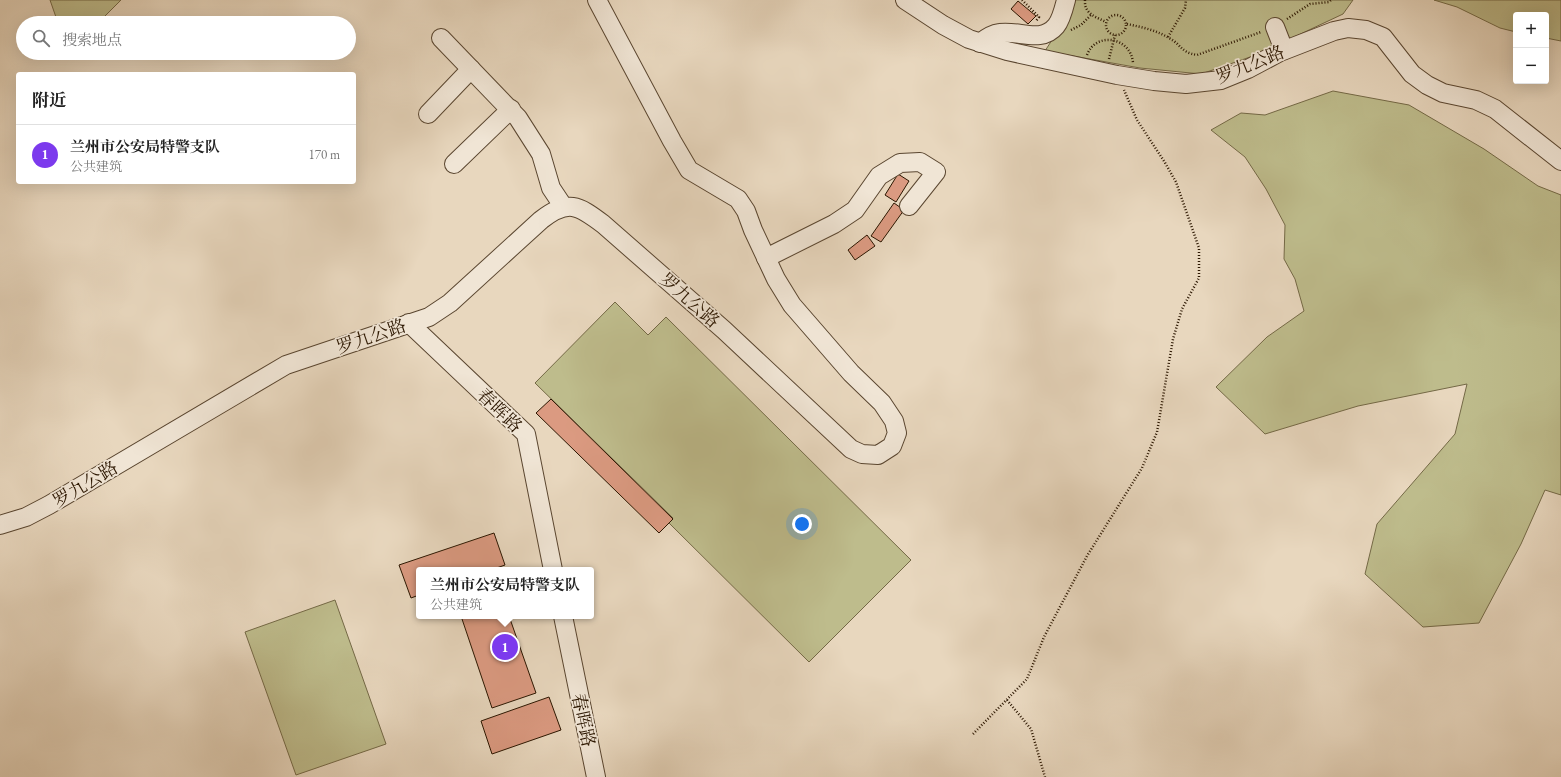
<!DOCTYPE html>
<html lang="zh">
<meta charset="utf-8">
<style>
body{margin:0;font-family:"EB Garamond","Noto Serif SC",serif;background:#f6f6f6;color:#222}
.controls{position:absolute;right:12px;top:12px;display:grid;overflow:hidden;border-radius:4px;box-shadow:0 4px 16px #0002}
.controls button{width:36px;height:36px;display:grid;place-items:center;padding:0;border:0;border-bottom:1px solid #e0e0e0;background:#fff;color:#222;font:20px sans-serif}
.you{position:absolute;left:802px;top:524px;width:14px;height:14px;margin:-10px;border:3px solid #fff;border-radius:50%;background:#1a73e8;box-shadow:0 0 0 6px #1a73e833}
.badge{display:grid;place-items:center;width:26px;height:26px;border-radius:50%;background:#7c3aed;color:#fff;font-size:13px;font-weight:700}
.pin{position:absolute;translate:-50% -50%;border:2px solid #fff;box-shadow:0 1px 4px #0006}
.popup{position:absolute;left:416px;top:567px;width:178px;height:52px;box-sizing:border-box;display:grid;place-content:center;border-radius:4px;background:#fff;filter:drop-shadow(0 1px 3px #0005);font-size:13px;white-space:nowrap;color:#767676}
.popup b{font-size:15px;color:#222}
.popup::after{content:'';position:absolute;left:50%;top:100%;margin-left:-8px;border:8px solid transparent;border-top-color:#fff}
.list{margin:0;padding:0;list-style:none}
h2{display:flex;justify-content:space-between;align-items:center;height:52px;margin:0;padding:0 16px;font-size:17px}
h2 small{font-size:13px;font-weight:400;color:#767676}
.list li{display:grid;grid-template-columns:26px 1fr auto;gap:12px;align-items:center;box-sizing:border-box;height:60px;padding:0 16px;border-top:1px solid #e0e0e0}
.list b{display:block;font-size:15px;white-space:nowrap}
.list p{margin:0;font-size:13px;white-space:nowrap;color:#767676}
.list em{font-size:13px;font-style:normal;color:#767676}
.icon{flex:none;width:22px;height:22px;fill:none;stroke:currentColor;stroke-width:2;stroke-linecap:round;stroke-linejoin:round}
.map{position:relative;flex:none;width:1561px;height:777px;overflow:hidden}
.search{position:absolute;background:#fff;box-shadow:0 4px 16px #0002;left:16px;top:16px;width:340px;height:44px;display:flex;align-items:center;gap:10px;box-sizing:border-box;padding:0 14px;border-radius:22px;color:#767676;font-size:15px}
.panel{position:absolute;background:#fff;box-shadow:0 4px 16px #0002;left:16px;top:72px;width:340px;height:112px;border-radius:4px}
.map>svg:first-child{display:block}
</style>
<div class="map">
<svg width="1561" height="777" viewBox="0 0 1561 777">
<rect width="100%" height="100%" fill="#e8d7be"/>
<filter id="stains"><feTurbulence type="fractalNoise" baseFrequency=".005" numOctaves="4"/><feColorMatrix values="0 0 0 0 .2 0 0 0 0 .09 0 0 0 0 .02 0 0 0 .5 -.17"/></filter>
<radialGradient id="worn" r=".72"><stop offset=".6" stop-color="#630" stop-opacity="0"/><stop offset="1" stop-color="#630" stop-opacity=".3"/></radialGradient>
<!-- green -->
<g fill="#bebc8c" stroke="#746946">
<path d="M50,0H121L100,21L91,23H58Z"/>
<path d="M1072,0H1353L1343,14L1256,55L1201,74L1140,68L1045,51L1064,21Z"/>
<path d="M1434,0H1561V41L1546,38V15H1516V32L1500,28L1457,7Z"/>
<path d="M1333,91L1409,105L1484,149L1538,186L1561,195V495L1545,490L1521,544L1479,623L1423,627L1365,574L1377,524L1455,434L1467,384L1358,406L1265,434L1216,387L1267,337L1304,311L1295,279L1284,259L1285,225L1266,189L1245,157L1211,130L1241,113L1265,115Z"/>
<path d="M615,302L648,335L666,317L911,560L809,662L669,523L673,518L535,383Z"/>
<path d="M335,600L386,744L296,775L245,632Z"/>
</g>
<!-- building -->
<g fill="#db9a81" stroke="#2b1600">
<path d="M1018,1L1036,16L1028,24L1011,9Z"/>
<path d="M898,174L909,181L896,202L885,195Z"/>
<path d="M894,203L904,210L881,242L871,236Z"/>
<path d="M867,235L875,246L855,260L848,250Z"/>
<path d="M551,399L673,519L659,533L536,413Z"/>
<path d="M494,533L505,565L491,570H419V595L411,598L399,565Z"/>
<path d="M461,616H509L536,693L492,708Z"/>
<path d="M549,697L561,730L492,754L481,721Z"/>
</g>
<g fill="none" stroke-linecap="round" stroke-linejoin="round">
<!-- minor casing -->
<g stroke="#5a4630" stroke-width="20">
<g id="minor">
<path d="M905,0L943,25L969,39L1007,51L1117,75L1154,81L1186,84L1221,80L1248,69L1280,52L1334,31L1348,28L1366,30L1383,37L1412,74L1427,85L1443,93L1476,100L1495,109L1561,161"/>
<path d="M1275,27L1284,50"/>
<path d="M441,38L518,118L541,154L551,188L563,206"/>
<path d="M980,43C986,38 992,34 1000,33C1019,30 1041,44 1056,26C1061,20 1064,8 1066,0"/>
<path d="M428,114L471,69"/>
<path d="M454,164L511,109"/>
<path d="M766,258L834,224L855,210L879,176L900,163L920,162L936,172L909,206"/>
<path d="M409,323L526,434L553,570"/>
<path d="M0,525L26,517L49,505L286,365L429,317L450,303L541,220C568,199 578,205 603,224L724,330L851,449L862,454L878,455L892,446L897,433L894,421L882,403L851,373L792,305L776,279L753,230L746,211L738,199L689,170L672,141L597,0"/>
<path d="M563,616L596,777"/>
</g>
</g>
<!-- path -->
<g stroke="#2b1600" stroke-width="2.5" stroke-dasharray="1 2" stroke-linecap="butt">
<path d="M1022,0L1039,17L1036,21"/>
<path d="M1085,0C1084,14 1096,17 1106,22"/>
<circle cx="1116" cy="25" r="10"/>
<path d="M1287,19L1310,4L1329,2L1331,0"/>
<path d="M1127,24C1141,27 1156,30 1169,38C1182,45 1180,52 1197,55L1261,32"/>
<path d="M1071,30L1081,25L1091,15"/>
<path d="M1168,37L1185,8L1186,0"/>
<path d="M1087,55C1096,31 1131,37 1133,63"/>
<path d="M1109,59L1115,35"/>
<path d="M1007,700L1031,729L1045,777"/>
<path d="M973,734L1027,679L1044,637L1087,556L1142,468L1157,432L1173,339L1182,309L1199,278V248L1176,182L1164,161L1137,120L1124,90"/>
</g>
<!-- minor -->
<use href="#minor" stroke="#f0e5d5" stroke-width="18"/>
</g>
<g text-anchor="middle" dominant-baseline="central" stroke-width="3.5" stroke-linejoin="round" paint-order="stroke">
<!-- street labels -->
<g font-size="18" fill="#2b1600" stroke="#f0e5d5">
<text transform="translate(1250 64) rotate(-22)">罗九公路</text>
<text transform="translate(690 300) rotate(41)">罗九公路</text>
<text transform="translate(371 336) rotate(-19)">罗九公路</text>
<text transform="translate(500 410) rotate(44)">春晖路</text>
<text transform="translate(85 484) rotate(-31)">罗九公路</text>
<text transform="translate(584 720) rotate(78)">春晖路</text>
</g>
</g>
<rect width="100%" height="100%" filter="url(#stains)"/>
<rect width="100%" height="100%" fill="url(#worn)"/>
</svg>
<div class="controls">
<button>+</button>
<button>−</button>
</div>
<div class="you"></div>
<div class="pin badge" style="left:505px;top:647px">1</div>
<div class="popup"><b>兰州市公安局特警支队</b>公共建筑</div>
<div class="search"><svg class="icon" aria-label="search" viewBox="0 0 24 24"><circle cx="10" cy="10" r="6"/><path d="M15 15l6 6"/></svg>搜索地点</div>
<section class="panel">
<h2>附近<small></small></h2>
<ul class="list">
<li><span class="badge">1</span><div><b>兰州市公安局特警支队</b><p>公共建筑</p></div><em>170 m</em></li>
</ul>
</section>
</div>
